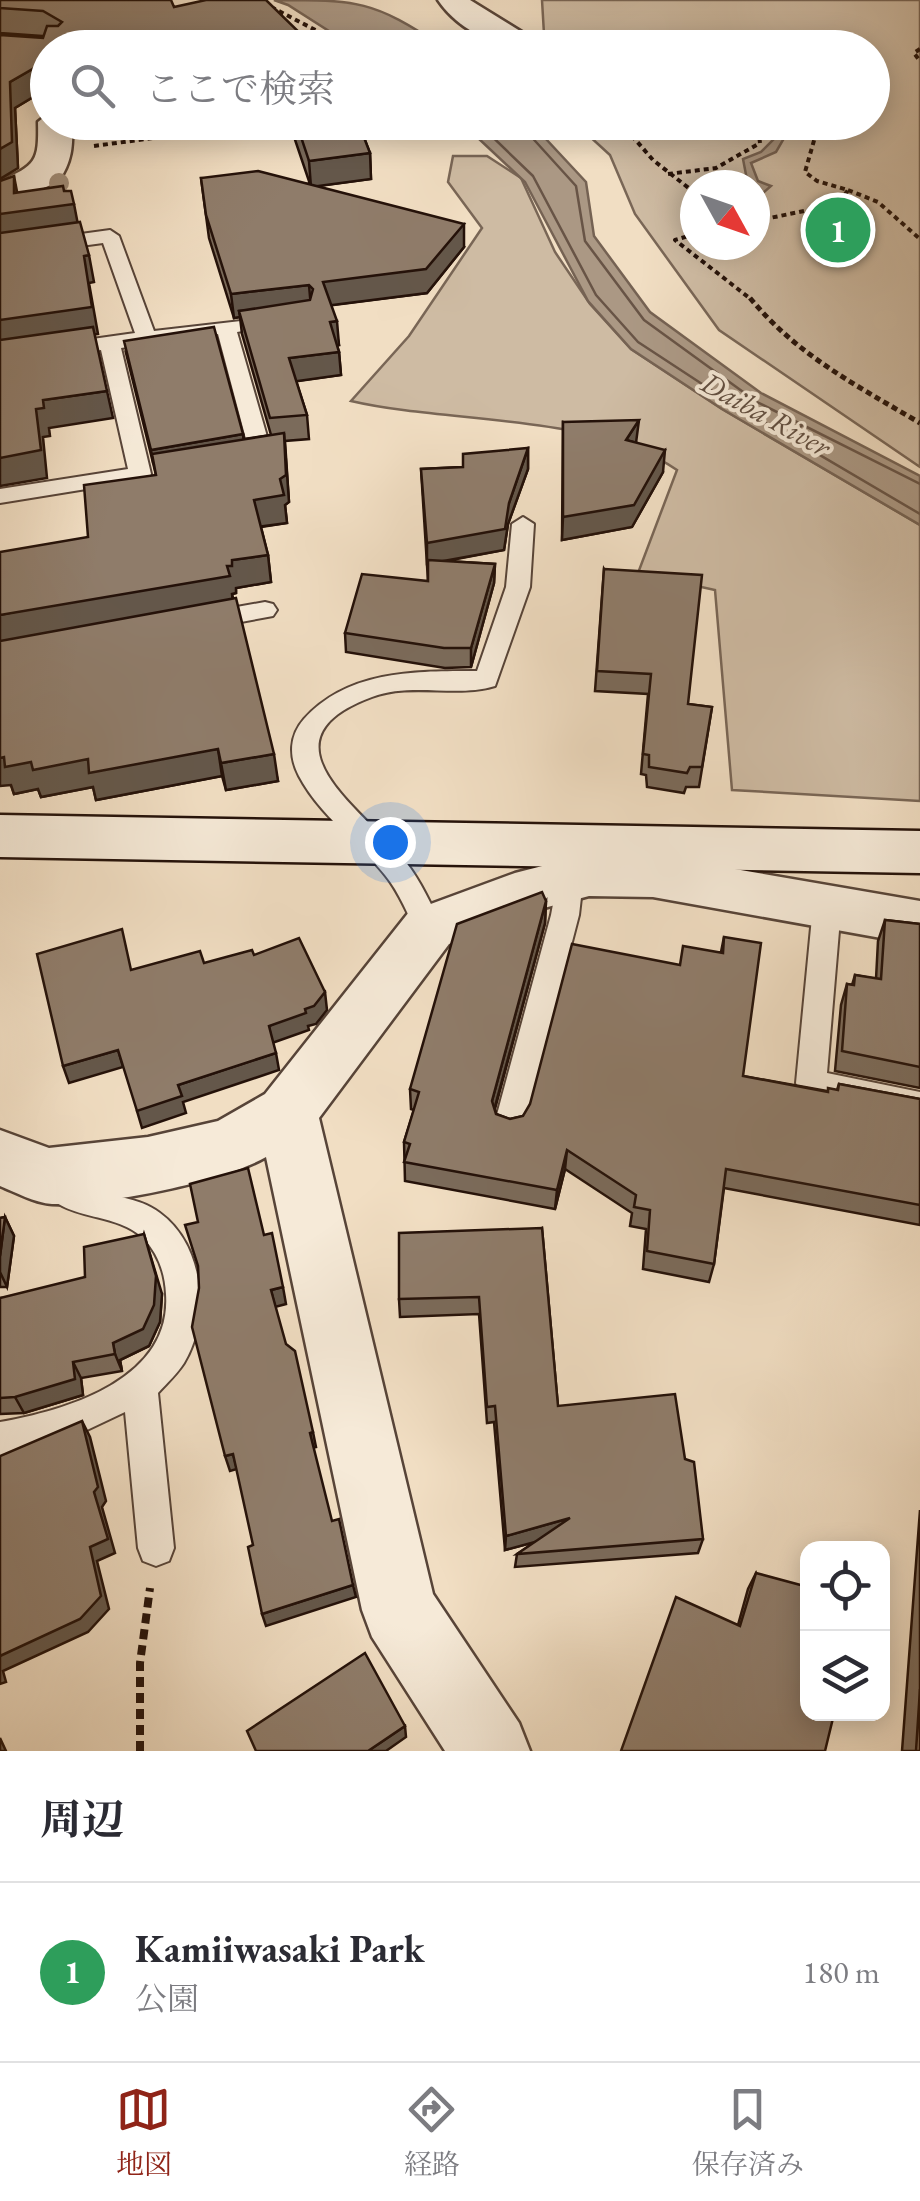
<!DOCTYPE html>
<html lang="ja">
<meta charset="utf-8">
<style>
body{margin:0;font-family:"EB Garamond","Noto Serif JP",serif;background:#f2f2f3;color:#2b2b33}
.controls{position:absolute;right:30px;bottom:30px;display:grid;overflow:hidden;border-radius:20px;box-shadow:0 5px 25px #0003}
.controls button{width:90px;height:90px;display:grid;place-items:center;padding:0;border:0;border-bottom:2px solid #e1e1e2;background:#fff;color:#2b2b33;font:50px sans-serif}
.compass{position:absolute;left:680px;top:170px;width:90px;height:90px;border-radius:50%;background:#fff;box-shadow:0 5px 25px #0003;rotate:130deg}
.you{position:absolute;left:390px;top:842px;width:35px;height:35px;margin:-25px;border:8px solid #fff;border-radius:50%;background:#1a73e8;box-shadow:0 0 0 15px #1a73e833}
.badge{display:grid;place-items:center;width:65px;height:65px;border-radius:50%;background:#8f2418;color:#fff;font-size:32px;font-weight:700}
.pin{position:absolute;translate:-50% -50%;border:5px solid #fff;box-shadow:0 2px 10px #0006}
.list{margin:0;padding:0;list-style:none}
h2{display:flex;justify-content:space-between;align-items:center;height:130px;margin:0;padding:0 40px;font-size:42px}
h2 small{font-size:32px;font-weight:400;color:#7c7c81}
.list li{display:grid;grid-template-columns:65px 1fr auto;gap:30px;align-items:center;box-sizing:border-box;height:180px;padding:0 40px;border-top:2px solid #e1e1e2}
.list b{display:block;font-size:38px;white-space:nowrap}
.list p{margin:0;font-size:32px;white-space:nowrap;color:#7c7c81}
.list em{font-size:32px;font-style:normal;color:#7c7c81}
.icon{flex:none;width:55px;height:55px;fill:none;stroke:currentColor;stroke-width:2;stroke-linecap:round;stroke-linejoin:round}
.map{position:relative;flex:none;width:920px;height:1751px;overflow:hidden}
.search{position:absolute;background:#fff;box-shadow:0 5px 25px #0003;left:30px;right:30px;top:30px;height:110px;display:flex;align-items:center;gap:25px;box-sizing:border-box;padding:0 35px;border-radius:55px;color:#7c7c81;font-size:38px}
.sheet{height:310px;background:#fff}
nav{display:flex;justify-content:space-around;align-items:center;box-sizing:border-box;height:140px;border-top:2px solid #e1e1e2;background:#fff;font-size:28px;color:#7c7c81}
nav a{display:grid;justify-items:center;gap:5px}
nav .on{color:#8f2418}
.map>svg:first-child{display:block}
</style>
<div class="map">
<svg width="920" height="1751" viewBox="0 0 920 1751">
<rect width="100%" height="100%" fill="#f1dec3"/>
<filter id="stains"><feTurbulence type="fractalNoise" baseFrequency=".002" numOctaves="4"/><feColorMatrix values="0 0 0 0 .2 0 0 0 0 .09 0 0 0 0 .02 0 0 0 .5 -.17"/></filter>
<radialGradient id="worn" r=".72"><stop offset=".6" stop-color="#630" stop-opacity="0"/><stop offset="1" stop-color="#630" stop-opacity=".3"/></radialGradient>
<!-- green -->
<g fill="#cebba3" stroke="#796656" stroke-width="2.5" fill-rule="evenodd">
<path d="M542,0H920V467L719,330L635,214L610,155L575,123L872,122V48H501L544,34ZM695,185H755V245H695Z"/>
<path d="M453,156H487L521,178L555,252L590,304L631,349L722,409L920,525V801L732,790L715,590L638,573L677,470C595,413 449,424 351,401L409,336L482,228L448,182Z"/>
</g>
<!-- water -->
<g fill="#ab9884" stroke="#756253" stroke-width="2.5">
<path d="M274,0C358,0 373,0 443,47H354L288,5Z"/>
<path d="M462,123H531L586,182L594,236L650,312L761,393L920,476V525L722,409L631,349L588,301L525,182Z"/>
<path d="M759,123H767L783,140L776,152L751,163L758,181L771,186L755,200V185H748L743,159L761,152L773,140Z"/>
</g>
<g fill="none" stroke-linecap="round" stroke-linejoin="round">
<!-- shore -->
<g stroke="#685446" stroke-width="2.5">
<path d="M477,122L533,176L596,295L638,342L728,401L920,514"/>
<path d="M525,122L527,132L576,186L585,241L644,320L757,402L920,484"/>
</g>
<!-- lane casing -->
<g stroke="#574438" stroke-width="4">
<g id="lane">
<path d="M110,230L119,236L154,331L285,316V324L237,332L272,454L261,461L250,454L218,334L121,348L151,474L148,479L0,503V489L128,469L101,350L0,364V352L135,333L103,243L0,257V245Z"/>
<path d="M523,517L534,524L530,587L495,686C456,698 412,682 372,697C253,741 364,810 405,861C421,881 431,905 443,928L439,936L429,939L419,936C408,916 400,893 385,875C358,841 320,816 299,776C289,757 289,736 304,719C348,670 416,671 477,671L506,587L512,524Z"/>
<path d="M265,602L273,604L277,610L273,616L203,629L191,621L203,613Z"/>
<path d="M569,869L579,872L583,880L579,915L525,1122L521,1132L510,1135L499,1132L495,1122L551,915L559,872Z"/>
<path d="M827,896L837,899L841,907L827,1073L920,1092V1118L811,1096L800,1092L796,1083L813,907L817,899Z"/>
<path d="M54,1167C67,1172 74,1182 87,1187C111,1198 138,1196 160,1213C204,1245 211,1319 184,1363C177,1374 167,1383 158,1393L174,1548L169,1561L156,1566L143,1561L138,1548L125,1412L51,1447L0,1456V1422C68,1410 172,1379 166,1294C165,1273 158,1253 143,1238C113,1209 58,1224 38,1181L43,1171Z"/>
</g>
</g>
<!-- street casing -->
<g stroke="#574438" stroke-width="5">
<g id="street">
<path d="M438,0H470L533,39L538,46C503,53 459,31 438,0Z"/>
<path d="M48,114V122H72C73,146 72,162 58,182L0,206V181C36,165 39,162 38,122Z"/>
<path d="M589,854L653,855L920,901V945L653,897L589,896L544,908L449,944L319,1118L433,1594L519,1723L530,1751H445L372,1637L362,1610L266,1157C223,1182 102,1206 52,1204C35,1203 15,1192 0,1186V1130L49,1148L148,1137L218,1121L265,1094L409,912L515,873Z"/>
</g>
</g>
<!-- secondary casing -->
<g stroke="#241109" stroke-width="5">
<path id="secondary" d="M0,815L920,831V873L0,857Z"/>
</g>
<!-- path-far2 -->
<g stroke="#241109" stroke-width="4" stroke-dasharray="5 4" stroke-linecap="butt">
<path d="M271,7L350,48"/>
<path d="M556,41L597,38L647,48"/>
<path d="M920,49L914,53L920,61"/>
<path d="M417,122L430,134L472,122"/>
<path d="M620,122L653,160L695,193"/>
<path d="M94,146L271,122"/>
<path d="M668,174L716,168L760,143L759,135L748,122"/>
<path d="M848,190L878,202L920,239"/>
<path d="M755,221L814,209L834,210L848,190L817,181L805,172L815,137L813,122"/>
<path d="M695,234L675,240L752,300"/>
</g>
<!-- path-far1 -->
<path stroke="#241109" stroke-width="5" stroke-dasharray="6 4" stroke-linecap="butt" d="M750,298C798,356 856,385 920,423"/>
<!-- path -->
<path stroke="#241109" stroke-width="8" stroke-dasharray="10 6" stroke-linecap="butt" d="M140,1751V1663L150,1588"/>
<!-- lane -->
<use href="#lane" fill="#f6ead8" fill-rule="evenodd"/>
<!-- street -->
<use href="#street" fill="#f6ead8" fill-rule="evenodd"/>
<!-- secondary -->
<use href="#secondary" fill="#f6ead8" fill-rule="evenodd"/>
</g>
<!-- trees -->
<circle fill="#a18e7a" cx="59" cy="183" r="10"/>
<!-- wall -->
<g fill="#7b6b5b" stroke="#241109" stroke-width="2.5">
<path d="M0,0L174,7L313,46L48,48V88L15,108L18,168L0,35L43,38L44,36L0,33Z"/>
<path d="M289,122H358L370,153L371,179L317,186L464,247L427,293L331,305L339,345H337L339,352L341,375L296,381L307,415L309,439L285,441L289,502L285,505L287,523L261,527L268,555L271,582L236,588V593L232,594L278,781L226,790L222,776L96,800L93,787L41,797L38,789L14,794L11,785L88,537L156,475L126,353L243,434L244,439L271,435L242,334L240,317L234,318L209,238L201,178L310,184Z"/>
<path d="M563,422L636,442L663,472L632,527L562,540Z"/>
<path d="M528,448V469L508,524L504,550L446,561L495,564L494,583L471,667L445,668L346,652L345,633L428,581L421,469L463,467Z"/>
<path d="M604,569L688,704L712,707L699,787H686L684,793L647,787L646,775L641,774L648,694L595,691Z"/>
<path d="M546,901L545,923L495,1109L496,1114L510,1119L523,1116L680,965L721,952L724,937L743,1076L827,1091L837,1090L839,1084L920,1099V1225L724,1188L714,1264L709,1282L643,1269L646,1229L630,1226L632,1213L565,1169L555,1209L405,1181L404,1142L414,1110L411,1109L410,1089Z"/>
<path d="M885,920L920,924V1088L835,1071L841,1005L847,984L852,985L855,975L876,979L878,941Z"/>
<path d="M5,1217L14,1236L7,1287H0V1218Z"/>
<path d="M542,1228L558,1406L685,1459L703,1539L698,1553L515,1567L517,1554L535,1542L505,1550L494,1422L487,1423L479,1314L400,1317L399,1299Z"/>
<path d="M162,1294L160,1322L149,1346L120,1360L122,1371L81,1378L83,1395L24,1413L0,1414V1298Z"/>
<path d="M920,1510V1751H902Z"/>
<path d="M756,1573L825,1751L738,1625L748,1589Z"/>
</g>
<!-- shaded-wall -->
<g fill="#64574a" stroke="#241109" stroke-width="2.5">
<path d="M48,60V88L15,108L18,168L0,179V149L10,82Z"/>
<path d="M92,122H191L95,137Z"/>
<path d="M370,153L371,179L311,187L309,161Z"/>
<path d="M14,176L19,202L74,204L79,230L0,241V214L14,193Z"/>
<path d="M464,224V247L427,293L325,306L323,282Z"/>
<path d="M89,255L94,282L89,283L98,334L0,348V320L84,256Z"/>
<path d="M309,285L311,308L239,311L240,317L234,318L231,294Z"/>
<path d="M337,321L339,345L332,346L330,322Z"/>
<path d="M339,352L341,375L291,382L289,358Z"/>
<path d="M107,391L113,418L49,428L50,436L43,437L47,478L0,486V458L43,400Z"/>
<path d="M639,420L636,443L626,440Z"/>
<path d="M284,433L289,502L285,505L287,523L257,527L254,500L280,479Z"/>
<path d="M243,434L244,446L153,462L151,450Z"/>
<path d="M528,448V469L508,524L504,550L427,564V543L509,503Z"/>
<path d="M665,450L663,472L632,527L562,540L563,517Z"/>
<path d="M268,555L271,582L236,588V593L232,594L233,604L0,644V615L227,566L232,560Z"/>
<path d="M495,564L494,583L471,667V648Z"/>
<path d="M218,749L222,776L96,800L93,787L41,797L38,789L14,794L11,785L0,786V758L4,757L31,762L88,759Z"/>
<path d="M274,754L278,781L226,790L221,763Z"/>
<path d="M546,901L545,923L491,1121L492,1101Z"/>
<path d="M325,992L327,1010L316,1024L308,1026L309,1030L272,1043L269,1026L305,1009Z"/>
<path d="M118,1050L123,1067L69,1083L63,1066Z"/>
<path d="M276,1053L279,1070L183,1102L186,1113L142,1128L137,1111L178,1085Z"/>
<path d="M567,1150L565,1169L555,1209L557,1190Z"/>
<path d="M5,1217L14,1236L7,1287L0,1272V1256Z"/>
<path d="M144,1234L162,1294L160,1322L149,1346L120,1360L122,1371L115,1354L113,1343Z"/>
<path d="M283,1287L286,1304L275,1307L271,1290Z"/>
<path d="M73,1362L81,1378L83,1395L24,1413L15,1397Z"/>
<path d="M82,1421L90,1437L106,1501L102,1507L115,1553L97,1561L109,1609L88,1632L3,1671L6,1682L0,1684V1656L90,1547L94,1492Z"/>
<path d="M313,1432L316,1447L312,1448L310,1433Z"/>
<path d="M233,1454L237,1469L230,1471L225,1456Z"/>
<path d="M570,1518L568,1533L505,1550L506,1536Z"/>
<path d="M353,1585L356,1597L266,1626L262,1614Z"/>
<path d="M405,1726L406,1737L386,1751H368Z"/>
<path d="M0,1738L6,1751H0Z"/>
</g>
<!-- building -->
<g fill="#8f7c6a" stroke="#241109" stroke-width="2.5">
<path d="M0,0H171L174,7L206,0H266L313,46L327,44L329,48H48V60L10,82L12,142L0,149V35L43,38L47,26H58L62,22L43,11L0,8Z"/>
<path d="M296,122H358L370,153L309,161Z"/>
<path d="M258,171L464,224L426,269L323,282L337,321L330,322L339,352L289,358L307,415L270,418L239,311L310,300L313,289L309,285L231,294L206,215L201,178Z"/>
<path d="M14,176V193L63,186L64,191H71L74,204L0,214V181Z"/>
<path d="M80,222L89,255L84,256L92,307L0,320V233Z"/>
<path d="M93,327L107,391L43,400L44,408L36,409L41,450L0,458V340Z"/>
<path d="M214,327L243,434L151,450L124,341Z"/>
<path d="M639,420L626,440L665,450L634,505L563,517V422Z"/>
<path d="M284,433L286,475L280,479L284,495L254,500L268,555L232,560V566H227L230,576L0,615V552L88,537L84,485L156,475L152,454Z"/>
<path d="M528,448L509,503L505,529L427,543L421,469L463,467V454Z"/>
<path d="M428,560L495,564L471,648H444L345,633L362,574L428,581Z"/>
<path d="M604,569L702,575L688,704L712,707L702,767H690L687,773L649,767V755L643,754L651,674L597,671Z"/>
<path d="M236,598L274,754L221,763L218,749L89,773L88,759L33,770L31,762L5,767L4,757L0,758V641Z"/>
<path d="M542,892L546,901L492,1101L496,1114L510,1119L523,1116L530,1104L572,944L680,965L683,946L723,953L724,937L761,943L743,1076L828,1092V1088L838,1090L839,1084L920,1099V1205L726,1169L714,1264L647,1251L650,1210L634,1207L636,1195L567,1150L557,1190L404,1162L410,1144L404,1142L419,1092L410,1089L457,924Z"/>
<path d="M885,920L920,924V1067L842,1051L847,984L854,985L855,975L881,979Z"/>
<path d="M122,929L131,970L200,951L204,963L252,950L254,955L299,938L325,992L314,1006L305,1009L306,1013L269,1026L276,1053L178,1085L182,1096L137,1111L118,1050L63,1066L37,954Z"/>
<path d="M248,1168L264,1235L272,1233L283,1287L271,1290L286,1344L295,1351L313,1432L310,1433L332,1521L339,1519L353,1585L262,1614L248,1547L253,1545L233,1454L225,1456L192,1327L199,1288L198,1266L185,1225L198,1222L190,1184Z"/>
<path d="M5,1217L0,1256V1218Z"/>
<path d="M542,1228L558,1406L675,1394L685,1459L694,1462L703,1539L517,1554L570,1518L506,1536L495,1406L487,1407L479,1297L399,1299V1233Z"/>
<path d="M144,1234L156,1276L154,1305L143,1329L113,1343L115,1354L73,1362L75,1379L15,1397L0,1398V1298L85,1277L84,1247Z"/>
<path d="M82,1421L98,1487L94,1492L108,1539L90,1547L101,1596L80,1619L0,1656V1456Z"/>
<path d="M756,1573L808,1587V1714H834L825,1751H621L676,1597L740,1626Z"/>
<path d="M365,1653L405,1726L368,1751H256L247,1731Z"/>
<path d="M920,1689V1751H916Z"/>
</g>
<g text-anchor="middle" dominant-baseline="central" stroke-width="8" stroke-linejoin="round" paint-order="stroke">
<!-- far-water labels -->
<g font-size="30" font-style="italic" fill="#614e40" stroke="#f6ead8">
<text transform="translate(766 414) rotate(29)">Daiba River</text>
</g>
</g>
<rect width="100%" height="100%" filter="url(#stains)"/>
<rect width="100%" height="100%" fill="url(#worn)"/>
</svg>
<div class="controls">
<button><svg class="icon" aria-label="locate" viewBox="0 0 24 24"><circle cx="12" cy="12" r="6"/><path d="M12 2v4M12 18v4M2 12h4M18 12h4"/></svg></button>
<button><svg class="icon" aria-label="layers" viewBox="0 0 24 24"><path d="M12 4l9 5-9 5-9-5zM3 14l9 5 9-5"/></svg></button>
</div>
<svg class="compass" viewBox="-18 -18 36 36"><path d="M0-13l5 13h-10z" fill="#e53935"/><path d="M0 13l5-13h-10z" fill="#7c7c81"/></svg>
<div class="you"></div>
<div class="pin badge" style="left:838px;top:230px;background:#2e9e5b">1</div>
<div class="search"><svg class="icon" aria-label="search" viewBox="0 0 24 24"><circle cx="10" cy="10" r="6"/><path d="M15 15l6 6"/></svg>ここで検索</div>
</div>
<section class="sheet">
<h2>周辺<small></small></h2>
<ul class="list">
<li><span class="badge" style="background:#2e9e5b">1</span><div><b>Kamiiwasaki Park</b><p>公園</p></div><em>180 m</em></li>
</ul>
</section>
<nav>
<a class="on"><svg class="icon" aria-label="map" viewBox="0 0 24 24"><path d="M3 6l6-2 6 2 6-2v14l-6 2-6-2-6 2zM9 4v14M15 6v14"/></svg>地図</a>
<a><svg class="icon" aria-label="directions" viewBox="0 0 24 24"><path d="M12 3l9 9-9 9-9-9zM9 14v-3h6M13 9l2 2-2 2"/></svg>経路</a>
<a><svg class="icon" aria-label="saved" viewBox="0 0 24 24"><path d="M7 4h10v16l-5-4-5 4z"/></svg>保存済み</a>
</nav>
